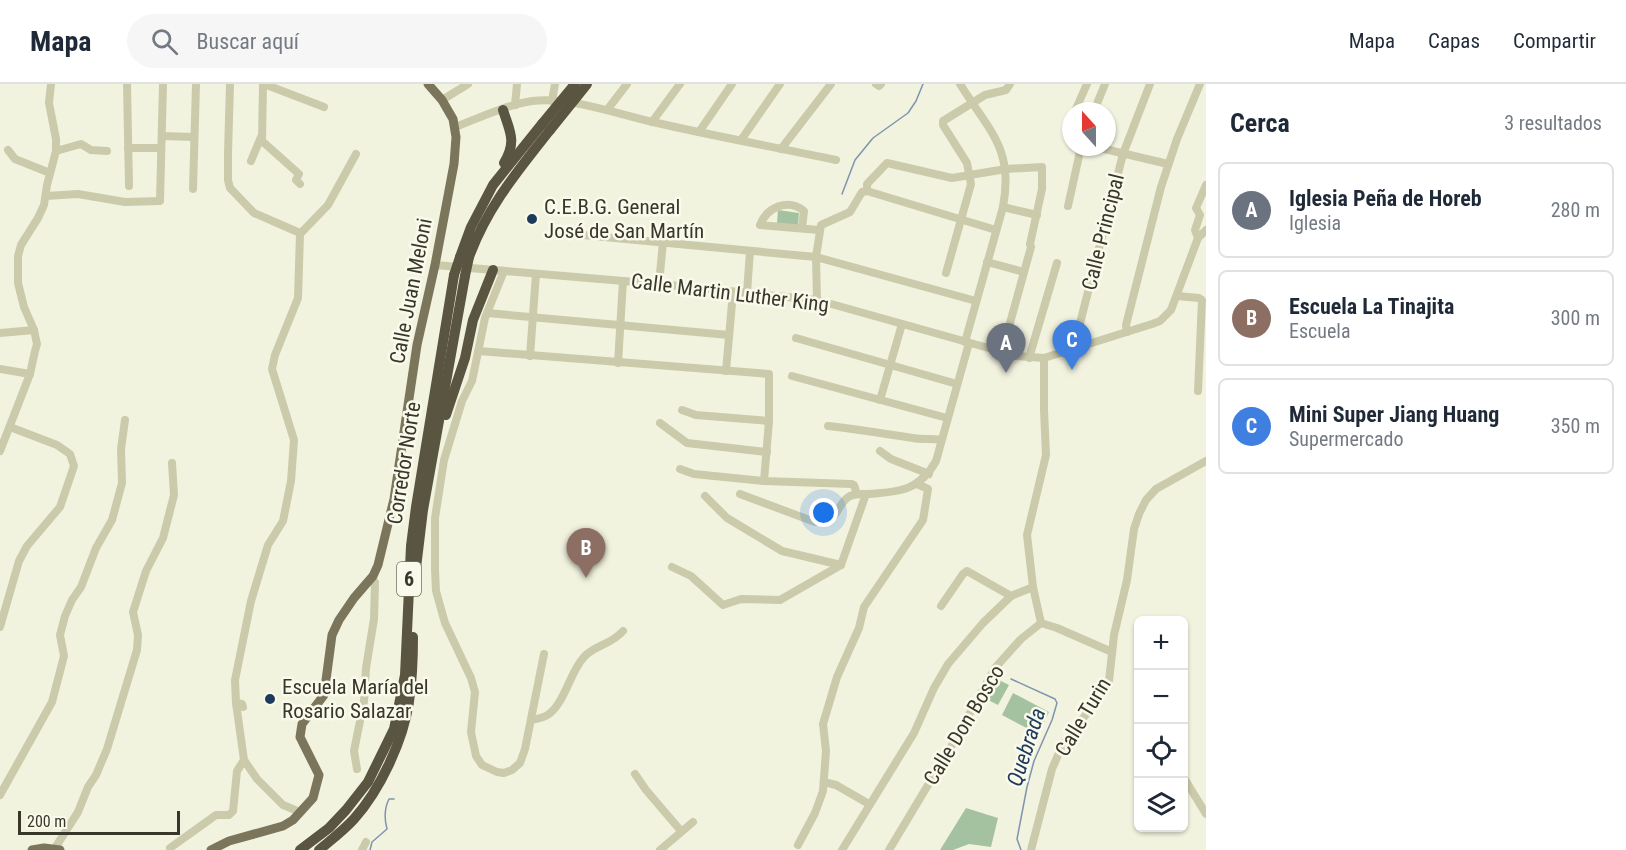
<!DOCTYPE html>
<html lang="es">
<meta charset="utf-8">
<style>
body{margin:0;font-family:"Roboto Condensed",sans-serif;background:#f6f6f7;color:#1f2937}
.controls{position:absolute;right:18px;bottom:18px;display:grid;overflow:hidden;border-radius:9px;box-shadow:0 2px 4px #0004}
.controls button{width:54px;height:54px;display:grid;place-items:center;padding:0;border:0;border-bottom:2px solid #e0e1e3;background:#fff;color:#1f2937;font:30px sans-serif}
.compass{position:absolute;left:1062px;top:18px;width:54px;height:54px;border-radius:50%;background:#fff;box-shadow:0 2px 4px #0004;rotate:339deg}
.scale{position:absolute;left:18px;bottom:15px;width:162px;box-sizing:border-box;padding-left:6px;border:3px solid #39362a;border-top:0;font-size:16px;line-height:21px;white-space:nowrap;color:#39362a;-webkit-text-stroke:4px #f9faec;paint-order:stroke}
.you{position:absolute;left:824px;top:429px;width:21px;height:21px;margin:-15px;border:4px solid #fff;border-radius:50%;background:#1a73e8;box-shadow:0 0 0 9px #1a73e833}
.badge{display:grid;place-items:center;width:39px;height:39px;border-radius:50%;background:#1f395a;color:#fff;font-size:20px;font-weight:700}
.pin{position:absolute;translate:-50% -50px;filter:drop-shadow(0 2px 3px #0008)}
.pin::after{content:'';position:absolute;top:32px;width:21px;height:18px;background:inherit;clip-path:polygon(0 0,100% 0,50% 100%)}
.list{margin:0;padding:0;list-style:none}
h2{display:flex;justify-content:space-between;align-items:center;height:78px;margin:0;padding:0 24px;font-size:26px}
h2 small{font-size:20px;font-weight:400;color:#747a83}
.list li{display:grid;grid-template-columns:39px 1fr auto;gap:18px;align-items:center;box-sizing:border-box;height:96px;margin:0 12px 12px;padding:0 12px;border:2px solid #e0e1e3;border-radius:9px}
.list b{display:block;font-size:22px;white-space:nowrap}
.list p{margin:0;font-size:20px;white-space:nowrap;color:#747a83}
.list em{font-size:20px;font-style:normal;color:#747a83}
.icon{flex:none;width:33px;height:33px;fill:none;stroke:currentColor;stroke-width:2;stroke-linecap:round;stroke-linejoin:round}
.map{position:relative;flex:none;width:1206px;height:766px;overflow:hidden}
header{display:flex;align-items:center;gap:36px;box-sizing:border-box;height:84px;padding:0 30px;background:#fff;border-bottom:2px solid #e0e1e3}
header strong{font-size:28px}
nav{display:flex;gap:33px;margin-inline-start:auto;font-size:21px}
.search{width:420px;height:54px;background:#f6f6f7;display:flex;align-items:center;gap:15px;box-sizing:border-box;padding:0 21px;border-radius:33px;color:#747a83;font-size:22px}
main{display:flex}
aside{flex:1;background:#fff}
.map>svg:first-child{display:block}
</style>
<header>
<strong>Mapa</strong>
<div class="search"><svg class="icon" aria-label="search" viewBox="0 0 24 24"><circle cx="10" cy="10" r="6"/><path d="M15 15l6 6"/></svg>Buscar aquí</div>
<nav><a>Mapa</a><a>Capas</a><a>Compartir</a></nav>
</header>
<main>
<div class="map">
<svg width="1206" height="766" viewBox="0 0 1206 766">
<rect width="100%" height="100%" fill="#f2f3df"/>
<!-- green -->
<g fill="#a4c29f">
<path d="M778,126L799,129L798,141L777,139Z"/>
<path d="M997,595L1009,601L998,621L986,615Z"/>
<path d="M1013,609L1049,628L1038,650L1002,631Z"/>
<path d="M966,724L998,734L991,763L969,760L953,766H940Z"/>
</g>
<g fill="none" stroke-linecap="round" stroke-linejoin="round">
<!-- stream -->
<g stroke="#7e94b0" stroke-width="1.5">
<path d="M842,110L855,76L873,54L908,29L916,17L923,0"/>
<path d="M1011,595L1055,615L1057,619L1052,636L1034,677L1027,703L1017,755L1021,766"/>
<path d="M370,766L372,758L387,745C384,734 384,725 389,715H394"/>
</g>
<!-- minor -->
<g stroke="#cbcaab" stroke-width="8">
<path d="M127,0L129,102"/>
<path d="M230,0L228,69V96L230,104L254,129L300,149"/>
<path d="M263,0L262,57L299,90L296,96L300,100"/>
<path d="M264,0L324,23"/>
<path d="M876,0L879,2L881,0"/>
<path d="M960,0C989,47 1014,64 1003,123L965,258"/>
<path d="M442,16L468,0"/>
<path d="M552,17L555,0"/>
<path d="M515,21L517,0"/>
<path d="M607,26L627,0"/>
<path d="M1075,27L1087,0"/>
<path d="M1094,27L1105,0"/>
<path d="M1071,37L1067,51L1071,57"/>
<path d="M652,38L680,0"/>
<path d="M455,43C479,34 506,21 532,17C568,12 617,30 653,38C713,52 775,63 836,76"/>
<path d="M699,48L732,0"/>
<path d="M162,52L194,53"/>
<path d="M741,56L780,0"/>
<path d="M1096,63L1168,80"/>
<path d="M128,64H161"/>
<path d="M781,65L831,0"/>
<path d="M8,66L15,75L50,89"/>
<path d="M56,67L81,60L91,66L107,67"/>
<path d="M251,77L261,53"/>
<path d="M193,105L196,0"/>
<path d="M867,107L996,146"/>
<path d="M46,112L78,110L125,118L160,117L163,0"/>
<path d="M1068,122L1081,63"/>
<path d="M1003,123L1037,131"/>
<path d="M802,144L804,127C788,114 767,123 760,141L819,146"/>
<path d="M583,151L816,173L976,217"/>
<path d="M1198,154L1195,146L1200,131L1196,124L1206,101"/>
<path d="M987,178L1024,188"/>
<path d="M435,181L659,200L817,216L1017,272L1044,274L1152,240L1160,237L1171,226L1198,154L1206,146"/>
<path d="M504,187L485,234L472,297L462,317L444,376L435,434V486L436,507L445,539L471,594L475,608L471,648L476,672L482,681L497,688L504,689L512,686L520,679L525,665L544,570"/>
<path d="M946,189L971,100L967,79L943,41V37L985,11L1006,6L1010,0"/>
<path d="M659,200L663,158"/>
<path d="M747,209L750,167"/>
<path d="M1177,212L1199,214L1202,216L1198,307"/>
<path d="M817,216L816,173L821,141L850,128L862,108L867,107V100L887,79L952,94L1006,85L1042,83V105L1030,160"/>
<path d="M487,229L729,251"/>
<path d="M1127,248L1126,241L1161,103L1177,55L1200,0"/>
<path d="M0,249L34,246"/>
<path d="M796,254L957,300"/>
<path d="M1078,263L1076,255L1123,70L1150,0"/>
<path d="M479,267L769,290V337L764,397"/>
<path d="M1002,268L1031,163"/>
<path d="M530,272L536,190"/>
<path d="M1029,274L1057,179"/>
<path d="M618,279L623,197"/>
<path d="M0,285L30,290"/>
<path d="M726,287L733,208"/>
<path d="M792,292L947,334"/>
<path d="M880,316L902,240"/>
<path d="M682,326L696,331L769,337"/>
<path d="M660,339L687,359L767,368"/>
<path d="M828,342C856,345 885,350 913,354C923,356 932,354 941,356"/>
<path d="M0,367L30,290L35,267L37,260L34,246L24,223L18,199V172L21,161L38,134L44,121L47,101L56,67V55L49,19L51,0"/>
<path d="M880,367L891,375L929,390"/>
<path d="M680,385L694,390L764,397L852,400L854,401L857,410"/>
<path d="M740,410L815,438C844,436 833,422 850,412C857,409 862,410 869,410C900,408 920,406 936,377L969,259"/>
<path d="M705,412L727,434L782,467L841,481"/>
<path d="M672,483L691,492L723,521L741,515L780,516L841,481L866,410"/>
<path d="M941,522L963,490L967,487L1011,512"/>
<path d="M1041,539L1057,544L1112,568"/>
<path d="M0,543L19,477L27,462L60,423L74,382L70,370L57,361L10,343"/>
<path d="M236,619L242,620L243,623"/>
<path d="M531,636C537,635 544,634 549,630C565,618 570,588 584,573C595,561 611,561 623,547"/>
<path d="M357,685L354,667L364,617L366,584L374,535L375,498L371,495"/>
<path d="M635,690L646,706L681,747"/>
<path d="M1184,694L1206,730"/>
<path d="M824,698L836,701L869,720"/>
<path d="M0,711L52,618L64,572L60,551L65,532L72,516L81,503L96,464L112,436L122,399L121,365L125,336"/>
<path d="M300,728L283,721L257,695L244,676L236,619L235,596L251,517L268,461L283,437L291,397L294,356L272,285L275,271L298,214L300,150L328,121L356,70"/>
<path d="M798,761L815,729L823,707L826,667L823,640L837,593L859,544L864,523L923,436L928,405L917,400"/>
<path d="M55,764L78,728L88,703L96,691L107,665L137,566L138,551L133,528L146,487L163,454L174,411L172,379"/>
<path d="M170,764L216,731H229L233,727L237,687L244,676"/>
<path d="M362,766L366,758"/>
<path d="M660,766L693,738"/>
<path d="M842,766L914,649L934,604L948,580L983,539L1011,512L1033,503"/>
<path d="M889,766L955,656L995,584L1021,555L1041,539L1033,503L1027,451L1046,371L1044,326V274"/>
<path d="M1031,766L1052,685L1062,662L1103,608L1109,597L1114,551L1127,496L1134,445L1139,430L1146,416L1156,405L1206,377"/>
</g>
<!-- major -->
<g stroke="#7b765b" stroke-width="9">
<path d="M32,766L44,764L60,766"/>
<path d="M211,766L229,757L283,742L293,736L313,714L319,691L300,653L302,640L324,611L332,551L339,536L354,514L373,492L378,481L394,415L417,261L435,181L454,80L456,53L453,35L442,16L428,0"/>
</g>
<!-- highway -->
<g stroke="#5a5541" stroke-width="10">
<path d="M503,26C510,48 517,57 504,79"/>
<path d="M460,173L471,143L493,101L542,40"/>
<path d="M469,173C488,122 517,88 550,46"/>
<path d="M446,331L465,274L473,236L493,186"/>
<path d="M416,484L423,426L465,192"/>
<path d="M300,766L329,744L346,726L368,698L394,645L405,591L411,462L416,423L454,191"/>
<path d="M319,766C331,756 343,747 354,735C380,706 403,657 409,618C412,597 413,575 413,553"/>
</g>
<!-- highway-bridge -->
<g stroke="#5a5541" stroke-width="10">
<path d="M542,40L575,0"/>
<path d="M550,46L587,0"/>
<path d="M454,191L460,173"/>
<path d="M465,192L469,173"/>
</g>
</g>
<!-- markers -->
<g fill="#1f395a" stroke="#f9faec" stroke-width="2">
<circle cx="532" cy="135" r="6"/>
<circle cx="270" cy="615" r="6"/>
</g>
<g text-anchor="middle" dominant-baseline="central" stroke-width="5" stroke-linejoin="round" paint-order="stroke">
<!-- shield labels -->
<rect fill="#f9faec" stroke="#737164" stroke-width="1.5" x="397" y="478" width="24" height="34" rx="4.5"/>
<g font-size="20" font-weight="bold" fill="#39362a">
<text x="409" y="495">6</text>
</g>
<!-- poi labels -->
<g font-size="21" fill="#39362a" stroke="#f9faec" text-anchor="start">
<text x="544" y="123">C.E.B.G. General<tspan x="544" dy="24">José de San Martín</tspan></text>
<text x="282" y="603">Escuela María del<tspan x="282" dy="24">Rosario Salazar</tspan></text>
</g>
<!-- street labels -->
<g font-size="21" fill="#39362a" stroke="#f9faec">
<text transform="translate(1103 148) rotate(-76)">Calle Principal</text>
<text transform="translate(411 207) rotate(-79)">Calle Juan Meloni</text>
<text transform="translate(730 209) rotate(7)">Calle Martin Luther King</text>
<text transform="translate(404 379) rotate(-81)">Corredor Norte</text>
<text transform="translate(1083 633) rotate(-59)">Calle Turin</text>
<text transform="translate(964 641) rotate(-59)">Calle Don Bosco</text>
</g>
<!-- water labels -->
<g font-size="22" font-style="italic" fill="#1f395a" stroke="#f9faec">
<text transform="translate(1026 663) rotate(-72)">Quebrada</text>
</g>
</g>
</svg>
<div class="controls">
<button>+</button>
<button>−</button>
<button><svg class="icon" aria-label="locate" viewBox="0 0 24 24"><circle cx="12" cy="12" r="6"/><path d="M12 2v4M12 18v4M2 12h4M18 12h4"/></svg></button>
<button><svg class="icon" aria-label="layers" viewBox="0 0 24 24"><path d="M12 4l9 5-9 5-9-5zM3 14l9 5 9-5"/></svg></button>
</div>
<svg class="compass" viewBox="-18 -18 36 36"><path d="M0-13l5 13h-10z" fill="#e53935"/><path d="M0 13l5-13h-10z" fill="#747a83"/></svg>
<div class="scale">200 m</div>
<div class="you"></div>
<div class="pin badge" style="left:1006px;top:289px;background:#6b7280">A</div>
<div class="pin badge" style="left:586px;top:494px;background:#8d6e63">B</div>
<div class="pin badge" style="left:1072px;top:286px;background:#3f7fe0">C</div>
</div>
<aside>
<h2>Cerca<small>3 resultados</small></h2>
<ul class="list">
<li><span class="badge" style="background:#6b7280">A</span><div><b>Iglesia Peña de Horeb</b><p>Iglesia</p></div><em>280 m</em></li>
<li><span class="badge" style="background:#8d6e63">B</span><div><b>Escuela La Tinajita</b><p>Escuela</p></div><em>300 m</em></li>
<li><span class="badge" style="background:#3f7fe0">C</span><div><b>Mini Super Jiang Huang</b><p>Supermercado</p></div><em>350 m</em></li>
</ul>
</aside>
</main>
